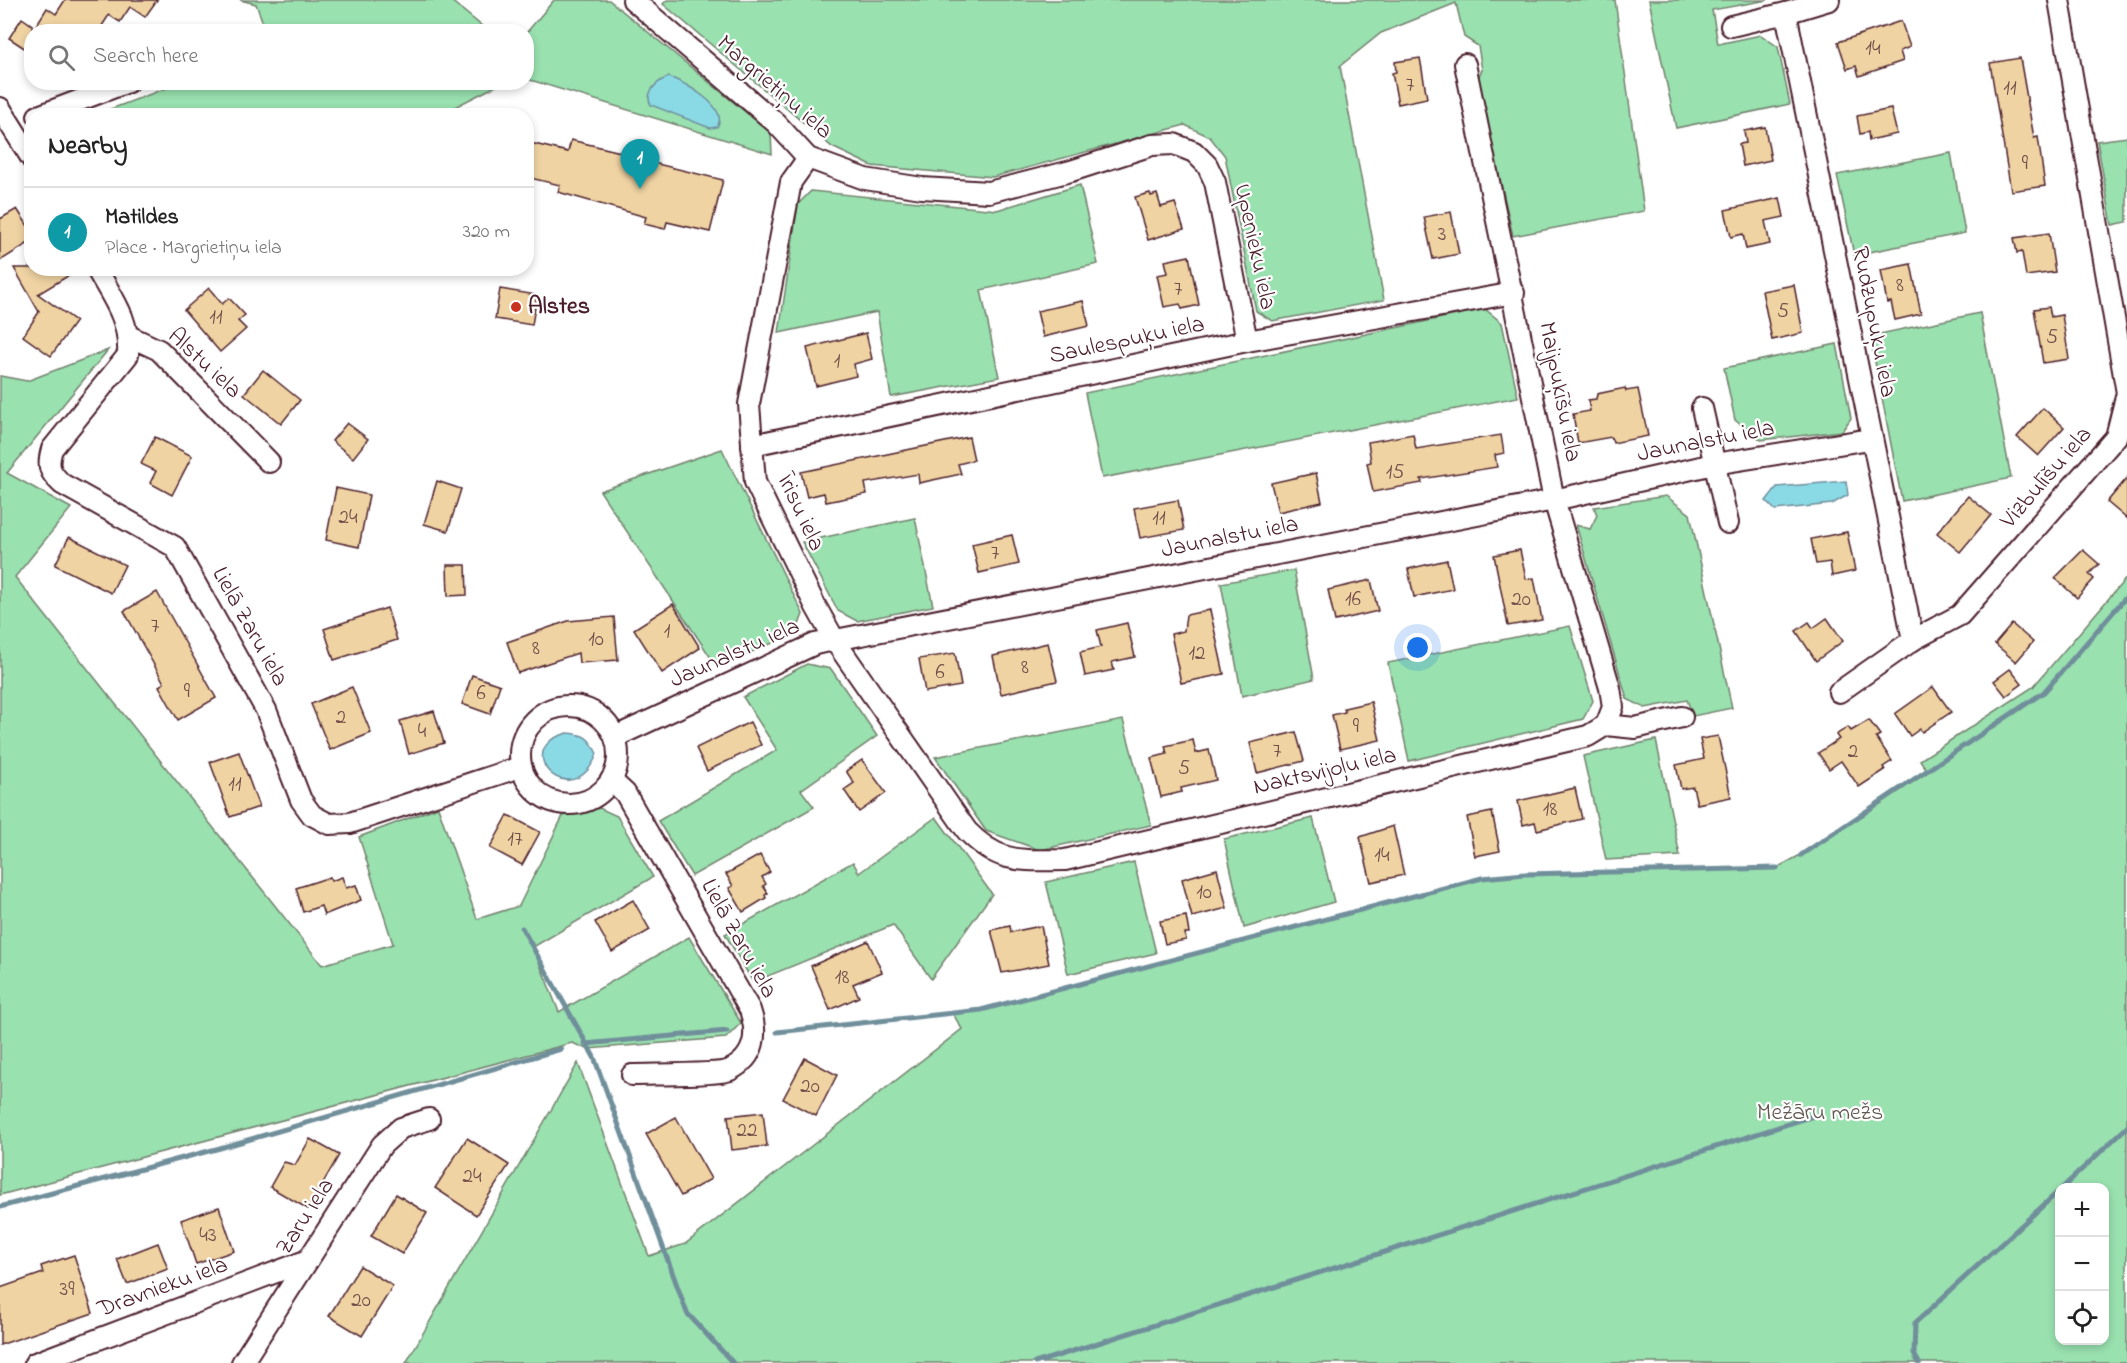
<!DOCTYPE html>
<meta charset="utf-8">
<style>
body{margin:0;font-family:"Indie Flower",sans-serif;background:#f2f2f2;color:#222}
.controls{position:absolute;right:18px;bottom:18px;display:grid;overflow:hidden;border-radius:12px;box-shadow:0 3px 9px #0003}
.controls button{width:54px;height:54px;display:grid;place-items:center;padding:0;border:0;border-bottom:2px solid #e0e0e0;background:#fff;color:#222;font:30px sans-serif}
.you{position:absolute;left:1418px;top:648px;width:21px;height:21px;margin:-15px;border:4px solid #fff;border-radius:50%;background:#1a73e8;box-shadow:0 0 0 9px #1a73e833}
.badge{display:grid;place-items:center;width:39px;height:39px;border-radius:50%;background:#111827;color:#fff;font-size:20px;font-weight:700}
.pin{position:absolute;translate:-50% -50px;filter:drop-shadow(0 2px 3px #0008)}
.pin::after{content:'';position:absolute;top:32px;width:21px;height:18px;background:inherit;clip-path:polygon(0 0,100% 0,50% 100%)}
.list{margin:0;padding:0;list-style:none}
h2{display:flex;justify-content:space-between;align-items:center;height:78px;margin:0;padding:0 24px;font-size:26px}
h2 small{font-size:20px;font-weight:400;color:#767676}
.list li{display:grid;grid-template-columns:39px 1fr auto;gap:18px;align-items:center;box-sizing:border-box;height:90px;padding:0 24px;border-top:2px solid #e0e0e0}
.list b{display:block;font-size:22px;white-space:nowrap}
.list p{margin:0;font-size:20px;white-space:nowrap;color:#767676}
.list em{font-size:20px;font-style:normal;color:#767676}
.icon{flex:none;width:33px;height:33px;fill:none;stroke:currentColor;stroke-width:2;stroke-linecap:round;stroke-linejoin:round}
.map{position:relative;flex:none;width:2127px;height:1363px;overflow:hidden}
.search{position:absolute;background:#fff;box-shadow:0 3px 9px #0003;left:24px;top:24px;width:510px;height:66px;display:flex;align-items:center;gap:15px;box-sizing:border-box;padding:0 21px;border-radius:24px;color:#767676;font-size:22px}
.panel{position:absolute;background:#fff;box-shadow:0 3px 9px #0003;left:24px;top:108px;width:510px;height:168px;border-radius:24px}
.map>svg:first-child{display:block}
</style>
<div class="map">
<svg width="2127" height="1363" viewBox="0 0 2127 1363">
<rect width="100%" height="100%" fill="#fff"/>
<filter id="ink" filterUnits="userSpaceOnUse"><feTurbulence type="fractalNoise" baseFrequency=".0167" numOctaves="2"/><feDisplacementMap in="SourceGraphic" scale="12" xChannelSelector="R" yChannelSelector="G"/><feConvolveMatrix kernelMatrix="1 2 1 2 8 2 1 2 1" color-interpolation-filters="sRGB"/></filter>
<g filter="url(#ink)">
<!-- green -->
<g fill="#99e1af" stroke="#72806d" stroke-width="1.5" fill-rule="evenodd">
<path d="M240,0H450L488,31H266L256,4Z"/>
<path d="M554,0H609L771,133L772,154L527,79V32Z"/>
<path d="M667,0H1615L1644,211L1513,236L1477,79L1482,70L1478,46L1464,37L1456,3L1381,33L1340,66L1384,300L1272,321L1256,311L1225,156L1210,137L1185,125L993,177L872,166L832,147L663,4Z"/>
<path d="M1649,0H1768L1712,10L1718,44L1761,35L1778,47L1790,104L1676,128Z"/>
<path d="M180,83V82L502,83L439,115H95Z"/>
<path d="M2127,137V222L2112,225L2097,141Z"/>
<path d="M1951,153L1965,233L1854,255L1837,175Z"/>
<path d="M1080,185L1098,264L981,290L999,377L891,397L877,312L779,333L798,204L811,191L997,210Z"/>
<path d="M1485,309L1502,323L1518,397L1102,478L1085,393Z"/>
<path d="M1980,313L2011,478L1902,501L1870,336Z"/>
<path d="M1837,344L1851,418L1842,431L1761,440L1735,420L1724,368Z"/>
<path d="M108,350L7,473L71,508L15,577L322,965L393,944L359,837L438,807L477,919L519,906L563,816L597,807L617,816L653,877L533,947L559,1012L689,937L741,1023L726,1038L587,1049L572,1043L0,1195V376L27,381Z"/>
<path d="M722,449L803,614L796,633L717,667L600,491Z"/>
<path d="M1666,496L1690,514L1732,708L1693,716L1687,700L1645,708L1627,699L1576,525L1590,529L1597,515L1594,507Z"/>
<path d="M915,518L933,606L857,621L838,611L802,542Z"/>
<path d="M1294,570L1314,679L1242,696L1221,583Z"/>
<path d="M2127,577V1363H406L578,1063L649,1256L685,1244L962,1029L953,1014L981,1010L1482,878L1525,874L1777,868L1820,844L1928,772L1920,760L2033,687ZM2060,1188H2104V1340H2060Z"/>
<path d="M1570,626L1593,701L1583,719L1409,761L1388,663Z"/>
<path d="M807,664L831,669L877,736L801,790L814,807L692,876L658,821L777,750L743,697Z"/>
<path d="M1123,720L1151,825L1040,850L986,831L935,757Z"/>
<path d="M1656,740L1680,856L1606,860L1583,756Z"/>
<path d="M936,817L992,894L931,979L893,925L753,982L725,934L853,862L859,873Z"/>
<path d="M1313,818L1334,902L1244,928L1224,839Z"/>
<path d="M1134,862L1156,953L1068,974L1046,882Z"/>
</g>
<!-- water -->
<g fill="#8adae6" stroke="#708f9b" stroke-width="1.5">
<path d="M669,77C685,83 730,107 717,127L710,128L651,105C644,93 657,81 669,77Z"/>
<path d="M1846,481L1848,495L1832,504L1775,510L1766,501L1777,487Z"/>
<path d="M567,733C585,734 590,738 597,754C576,808 523,765 550,741C554,737 562,735 567,733Z"/>
</g>
<g fill="none" stroke-linecap="round" stroke-linejoin="round">
<!-- stream -->
<g stroke="#708f9b" stroke-width="5">
<path d="M1801,855L2044,692L2127,596"/>
<path d="M522,928L594,1057L687,1313L733,1363"/>
<path d="M777,1032L981,1010L1482,878L1525,874L1777,868"/>
<path d="M585,1044L727,1031"/>
<path d="M2062,1188L2127,1127"/>
<path d="M0,1207L220,1148L561,1049"/>
<path d="M1035,1363L1813,1116"/>
<path d="M1919,1363L1914,1354L1915,1323L2060,1190"/>
</g>
</g>
<!-- building -->
<g fill="#efd3a3" stroke="#4a1f2b" stroke-width="1.5">
<path d="M65,0H157L145,17L130,7L120,22L109,15L98,32H32L47,8L56,14Z"/>
<path d="M22,18L32,25V53L9,38Z"/>
<path d="M1901,21L1910,47L1900,51L1903,61L1859,76L1856,66L1847,69L1838,42Z"/>
<path d="M1420,58L1427,98L1398,104L1392,73L1396,72L1395,62Z"/>
<path d="M2020,58L2034,138L2038,137L2045,186L2011,191L1990,63Z"/>
<path d="M1891,109L1897,134L1869,140L1868,132L1860,134L1857,116Z"/>
<path d="M1765,127L1771,160L1743,166L1739,144L1746,143L1744,131Z"/>
<path d="M571,140L625,153L626,150L643,154L641,160L723,180L710,232L667,222L665,229L644,224L646,217L558,192L560,185L526,177V142L568,152Z"/>
<path d="M1150,193L1151,196L1157,194L1161,207L1175,203L1184,229L1148,240L1135,197Z"/>
<path d="M1780,198L1784,217L1765,221L1770,244L1746,249L1743,234L1731,237L1725,210Z"/>
<path d="M17,209L32,232V241L0,261V219Z"/>
<path d="M1451,212L1459,254L1433,259L1424,217Z"/>
<path d="M2049,233L2055,272L2026,276L2022,252L2017,253L2014,238Z"/>
<path d="M1189,256L1199,305L1182,309L1180,304L1164,307L1157,275L1168,273L1165,261Z"/>
<path d="M1911,264L1921,314L1895,320L1891,302L1887,303L1881,270Z"/>
<path d="M14,268H81L38,294L76,321L51,356L23,336L39,312Z"/>
<path d="M1794,285L1803,333L1772,340L1762,291Z"/>
<path d="M209,288L222,304L229,298L245,315L238,321L246,329L220,352L184,310Z"/>
<path d="M500,289L537,295L532,325L495,319Z"/>
<path d="M1083,301L1089,326L1043,337L1037,311Z"/>
<path d="M2049,307L2051,317L2062,315L2069,359L2043,363L2034,309Z"/>
<path d="M866,333L872,359L854,364L856,376L816,386L807,348Z"/>
<path d="M263,370L300,400L281,424L244,394Z"/>
<path d="M1625,388L1626,391L1638,389L1648,436L1613,443L1611,437L1578,443L1573,414L1590,411L1588,400L1596,399L1597,394Z"/>
<path d="M2043,408L2064,427L2038,456L2017,437Z"/>
<path d="M347,423L368,439L353,458L332,441Z"/>
<path d="M1413,434L1416,449L1501,435L1504,453L1495,455L1497,467L1421,479L1422,483L1373,492L1367,463L1371,462L1368,442Z"/>
<path d="M155,437L192,456L172,495L150,483L156,471L141,464Z"/>
<path d="M969,437L974,460L958,464L961,474L919,483L918,474L865,483L867,494L826,502L824,493L807,497L801,472Z"/>
<path d="M1316,473L1322,502L1278,512L1271,483Z"/>
<path d="M2127,478V519L2107,502Z"/>
<path d="M437,481L461,489L448,531L424,524Z"/>
<path d="M336,488L369,495L359,547L326,540Z"/>
<path d="M1968,496L1991,515L1960,552L1937,533Z"/>
<path d="M1178,500L1184,530L1140,538L1134,508Z"/>
<path d="M1847,532L1855,571L1832,576L1830,562L1816,564L1811,539Z"/>
<path d="M1012,535L1019,564L979,573L972,544Z"/>
<path d="M69,537L125,565L111,593L55,565Z"/>
<path d="M1520,550L1526,579L1534,578L1542,620L1508,626L1494,555Z"/>
<path d="M2083,550L2099,564L2089,574L2094,579L2077,598L2055,578Z"/>
<path d="M1447,560L1453,589L1414,597L1408,569Z"/>
<path d="M447,565H466L467,595L448,596Z"/>
<path d="M1371,580L1378,611L1335,621L1328,590Z"/>
<path d="M157,592L216,698L178,720L159,686L164,683L124,611Z"/>
<path d="M673,604L700,648L662,673L634,629Z"/>
<path d="M387,608L397,640L334,660L324,629Z"/>
<path d="M1210,610L1224,674L1181,683L1171,634L1184,631L1186,615Z"/>
<path d="M614,617L618,660L579,663L578,653L518,673L507,642L568,621Z"/>
<path d="M1827,618L1843,641L1816,661L1796,631L1809,622L1813,628Z"/>
<path d="M1127,623L1135,657L1112,662L1114,670L1085,676L1080,652L1101,647L1097,630Z"/>
<path d="M2012,624L2033,642L2016,662L1995,644Z"/>
<path d="M1048,643L1057,681L1001,694L993,656Z"/>
<path d="M955,653L961,686L925,692L919,659Z"/>
<path d="M2010,669L2022,684L2006,696L1994,681Z"/>
<path d="M472,675L500,685L490,714L462,704Z"/>
<path d="M352,687L371,733L330,750L311,704Z"/>
<path d="M1933,687L1951,712L1922,732L1920,729L1910,736L1895,714Z"/>
<path d="M1371,702L1380,740L1340,749L1332,715L1345,712L1344,708Z"/>
<path d="M434,711L444,743L409,754L400,721Z"/>
<path d="M1869,720L1880,735L1876,737L1892,761L1883,767L1885,770L1859,787L1841,761L1829,769L1818,753L1839,739L1836,735L1848,727L1851,731Z"/>
<path d="M750,722L761,745L707,771L696,748Z"/>
<path d="M1296,732L1304,761L1257,773L1250,743Z"/>
<path d="M1718,736L1731,797L1697,804L1693,787L1681,789L1676,765L1704,759L1700,739Z"/>
<path d="M1193,740L1196,753L1209,750L1216,780L1181,788L1182,792L1161,797L1151,758L1167,754L1165,746Z"/>
<path d="M239,752L259,807L230,817L210,762Z"/>
<path d="M862,760L886,793L859,812L844,790L854,783L846,771Z"/>
<path d="M1575,788L1582,819L1537,830L1535,822L1523,825L1518,801Z"/>
<path d="M1492,812L1500,851L1475,856L1467,817Z"/>
<path d="M508,815L540,832L522,865L490,848Z"/>
<path d="M1393,826L1404,875L1371,882L1360,837Z"/>
<path d="M760,855L770,872L762,877L766,884L763,886L768,893L765,895L766,898L743,912L729,888L733,886L726,874Z"/>
<path d="M1217,869L1227,908L1192,917L1182,879Z"/>
<path d="M330,877L331,881L342,877L346,888L356,885L361,900L324,915L321,906L303,912L296,888Z"/>
<path d="M633,900L650,930L612,952L595,922Z"/>
<path d="M1186,916L1189,933H1185L1186,940L1165,944L1160,921Z"/>
<path d="M1010,926L1011,932L1041,926L1049,964L1002,973L991,930Z"/>
<path d="M868,941L882,972L853,984L859,997L830,1010L811,966Z"/>
<path d="M805,1058L837,1075L816,1116L783,1099Z"/>
<path d="M763,1112L767,1146L732,1150L728,1116Z"/>
<path d="M676,1117L711,1179L681,1196L646,1134Z"/>
<path d="M467,1138L509,1165L476,1215L435,1188Z"/>
<path d="M310,1139L339,1155L308,1209L270,1187L284,1162L295,1165Z"/>
<path d="M396,1194L427,1213L402,1254L371,1236Z"/>
<path d="M219,1207L234,1251L196,1264L181,1220Z"/>
<path d="M158,1243L168,1269L127,1284L117,1259Z"/>
<path d="M74,1255L93,1313L0,1345V1288L43,1273L41,1266Z"/>
<path d="M360,1266L393,1286L362,1336L329,1316Z"/>
</g>
<g fill="none" stroke-linecap="round" stroke-linejoin="round">
<!-- street casing -->
<g stroke="#4a1f2b" stroke-width="24">
<g id="street">
<path d="M633,0L776,123L808,158L865,179L922,188L989,192L1071,171L1152,145L1174,144L1194,152L1207,165L1215,182L1247,341"/>
<path d="M1829,0L1786,13L1913,640"/>
<path d="M1731,26L1786,13"/>
<path d="M1465,64L1554,500L1610,688L1613,707L1606,725"/>
<path d="M0,108L32,159"/>
<path d="M38,116L128,82"/>
<path d="M808,158L791,182L749,404L755,482L816,607L835,641L967,831C1000,865 1022,860 1065,860L1588,736L1606,725L1635,728L1682,717"/>
<path d="M96,268C113,299 130,319 128,355L52,449C47,466 49,472 62,484L175,547L266,710L301,800L312,815L329,824L350,823L520,767"/>
<path d="M129,336L159,350L269,462"/>
<path d="M1702,408L1728,523"/>
<path d="M752,445L1247,341L1514,293"/>
<path d="M1839,692L1913,640L1960,615L2116,437L2127,393L2059,0"/>
<circle cx="569" cy="755" r="49"/>
<path d="M615,737L815,644L1554,500L1714,464L1870,439"/>
<path d="M611,780L625,793L750,1010C758,1033 756,1057 730,1070C720,1075 649,1074 632,1075"/>
<path d="M35,1363L308,1260"/>
<path d="M242,1363L382,1145L401,1128L429,1119"/>
</g>
</g>
<!-- street -->
<use href="#street" stroke="#fff" stroke-width="20"/>
</g>
</g>
<!-- markers -->
<circle fill="#c8321e" stroke="#fff" stroke-width="2" cx="516" cy="307" r="6"/>
<g text-anchor="middle" dominant-baseline="central" stroke-width="4.5" stroke-linejoin="round" paint-order="stroke">
<!-- number labels -->
<g font-size="21" fill="#734c49">
<text x="1873" y="49">14</text>
<text x="1410" y="86">7</text>
<text x="2010" y="89">11</text>
<text x="2025" y="164">9</text>
<text x="1442" y="235">3</text>
<text x="1900" y="286">8</text>
<text x="1178" y="290">7</text>
<text x="1783" y="312">5</text>
<text x="216" y="318">11</text>
<text x="2052" y="338">5</text>
<text x="837" y="362">1</text>
<text x="1395" y="473">15</text>
<text x="348" y="518">24</text>
<text x="1159" y="519">11</text>
<text x="995" y="554">7</text>
<text x="1353" y="600">16</text>
<text x="1521" y="600">20</text>
<text x="155" y="627">7</text>
<text x="667" y="632">1</text>
<text x="596" y="640">10</text>
<text x="536" y="649">8</text>
<text x="1197" y="654">12</text>
<text x="1025" y="668">8</text>
<text x="940" y="673">6</text>
<text x="187" y="692">9</text>
<text x="481" y="694">6</text>
<text x="341" y="718">2</text>
<text x="1356" y="727">9</text>
<text x="422" y="732">4</text>
<text x="1277" y="752">7</text>
<text x="1853" y="752">2</text>
<text x="1184" y="769">5</text>
<text x="235" y="785">11</text>
<text x="1550" y="810">18</text>
<text x="515" y="840">17</text>
<text x="1382" y="856">14</text>
<text x="1204" y="893">10</text>
<text x="842" y="978">18</text>
<text x="810" y="1087">20</text>
<text x="747" y="1131">22</text>
<text x="472" y="1177">24</text>
<text x="208" y="1236">43</text>
<text x="67" y="1290">39</text>
<text x="361" y="1301">20</text>
</g>
<!-- street labels -->
<g font-size="24" fill="#4a1f2b" stroke="#fff">
<text transform="translate(774 88) rotate(41)">Margrietiņu iela</text>
<text transform="translate(1254 247) rotate(78)">Upenieku iela</text>
<text transform="translate(1873 322) rotate(79)">Rudzupuķu iela</text>
<text transform="translate(1127 341) rotate(-12)">Saulespuķu iela</text>
<text transform="translate(204 364) rotate(43)">Alstu iela</text>
<text transform="translate(1559 392) rotate(79)">Maijpuķīšu iela</text>
<text transform="translate(1706 442) rotate(-11)">Jaunalstu iela</text>
<text transform="translate(2047 478) rotate(-49)">Vizbulīšu iela</text>
<text transform="translate(800 513) rotate(65)">Īrisu iela</text>
<text transform="translate(1230 538) rotate(-11)">Jaunalstu iela</text>
<text transform="translate(249 627) rotate(61)">Lielā Zaru iela</text>
<text transform="translate(735 654) rotate(-24)">Jaunalstu iela</text>
<text transform="translate(1325 772) rotate(-13)">Naktsvijoļu iela</text>
<text transform="translate(738 939) rotate(61)">Lielā Zaru iela</text>
<text transform="translate(306 1217) rotate(-57)">Zaru iela</text>
<text transform="translate(163 1288) rotate(-20)">Dravnieku iela</text>
</g>
<!-- poi labels -->
<g font-size="24" font-weight="bold" fill="#4a1f2b" stroke="#fff" text-anchor="start">
<text x="528" y="307">Alstes</text>
</g>
<!-- park labels -->
<g font-size="24" fill="#625953" stroke="#fff">
<text x="1820" y="1113">Mežāru mežs</text>
</g>
</g>
</svg>
<div class="controls">
<button>+</button>
<button>−</button>
<button><svg class="icon" aria-label="locate" viewBox="0 0 24 24"><circle cx="12" cy="12" r="6"/><path d="M12 2v4M12 18v4M2 12h4M18 12h4"/></svg></button>
</div>
<div class="you"></div>
<div class="pin badge" style="left:640px;top:189px;background:#0f9aa8">1</div>
<div class="search"><svg class="icon" aria-label="search" viewBox="0 0 24 24"><circle cx="10" cy="10" r="6"/><path d="M15 15l6 6"/></svg>Search here</div>
<section class="panel">
<h2>Nearby<small></small></h2>
<ul class="list">
<li><span class="badge" style="background:#0f9aa8">1</span><div><b>Matildes</b><p>Place · Margrietiņu iela</p></div><em>320 m</em></li>
</ul>
</section>
</div>
